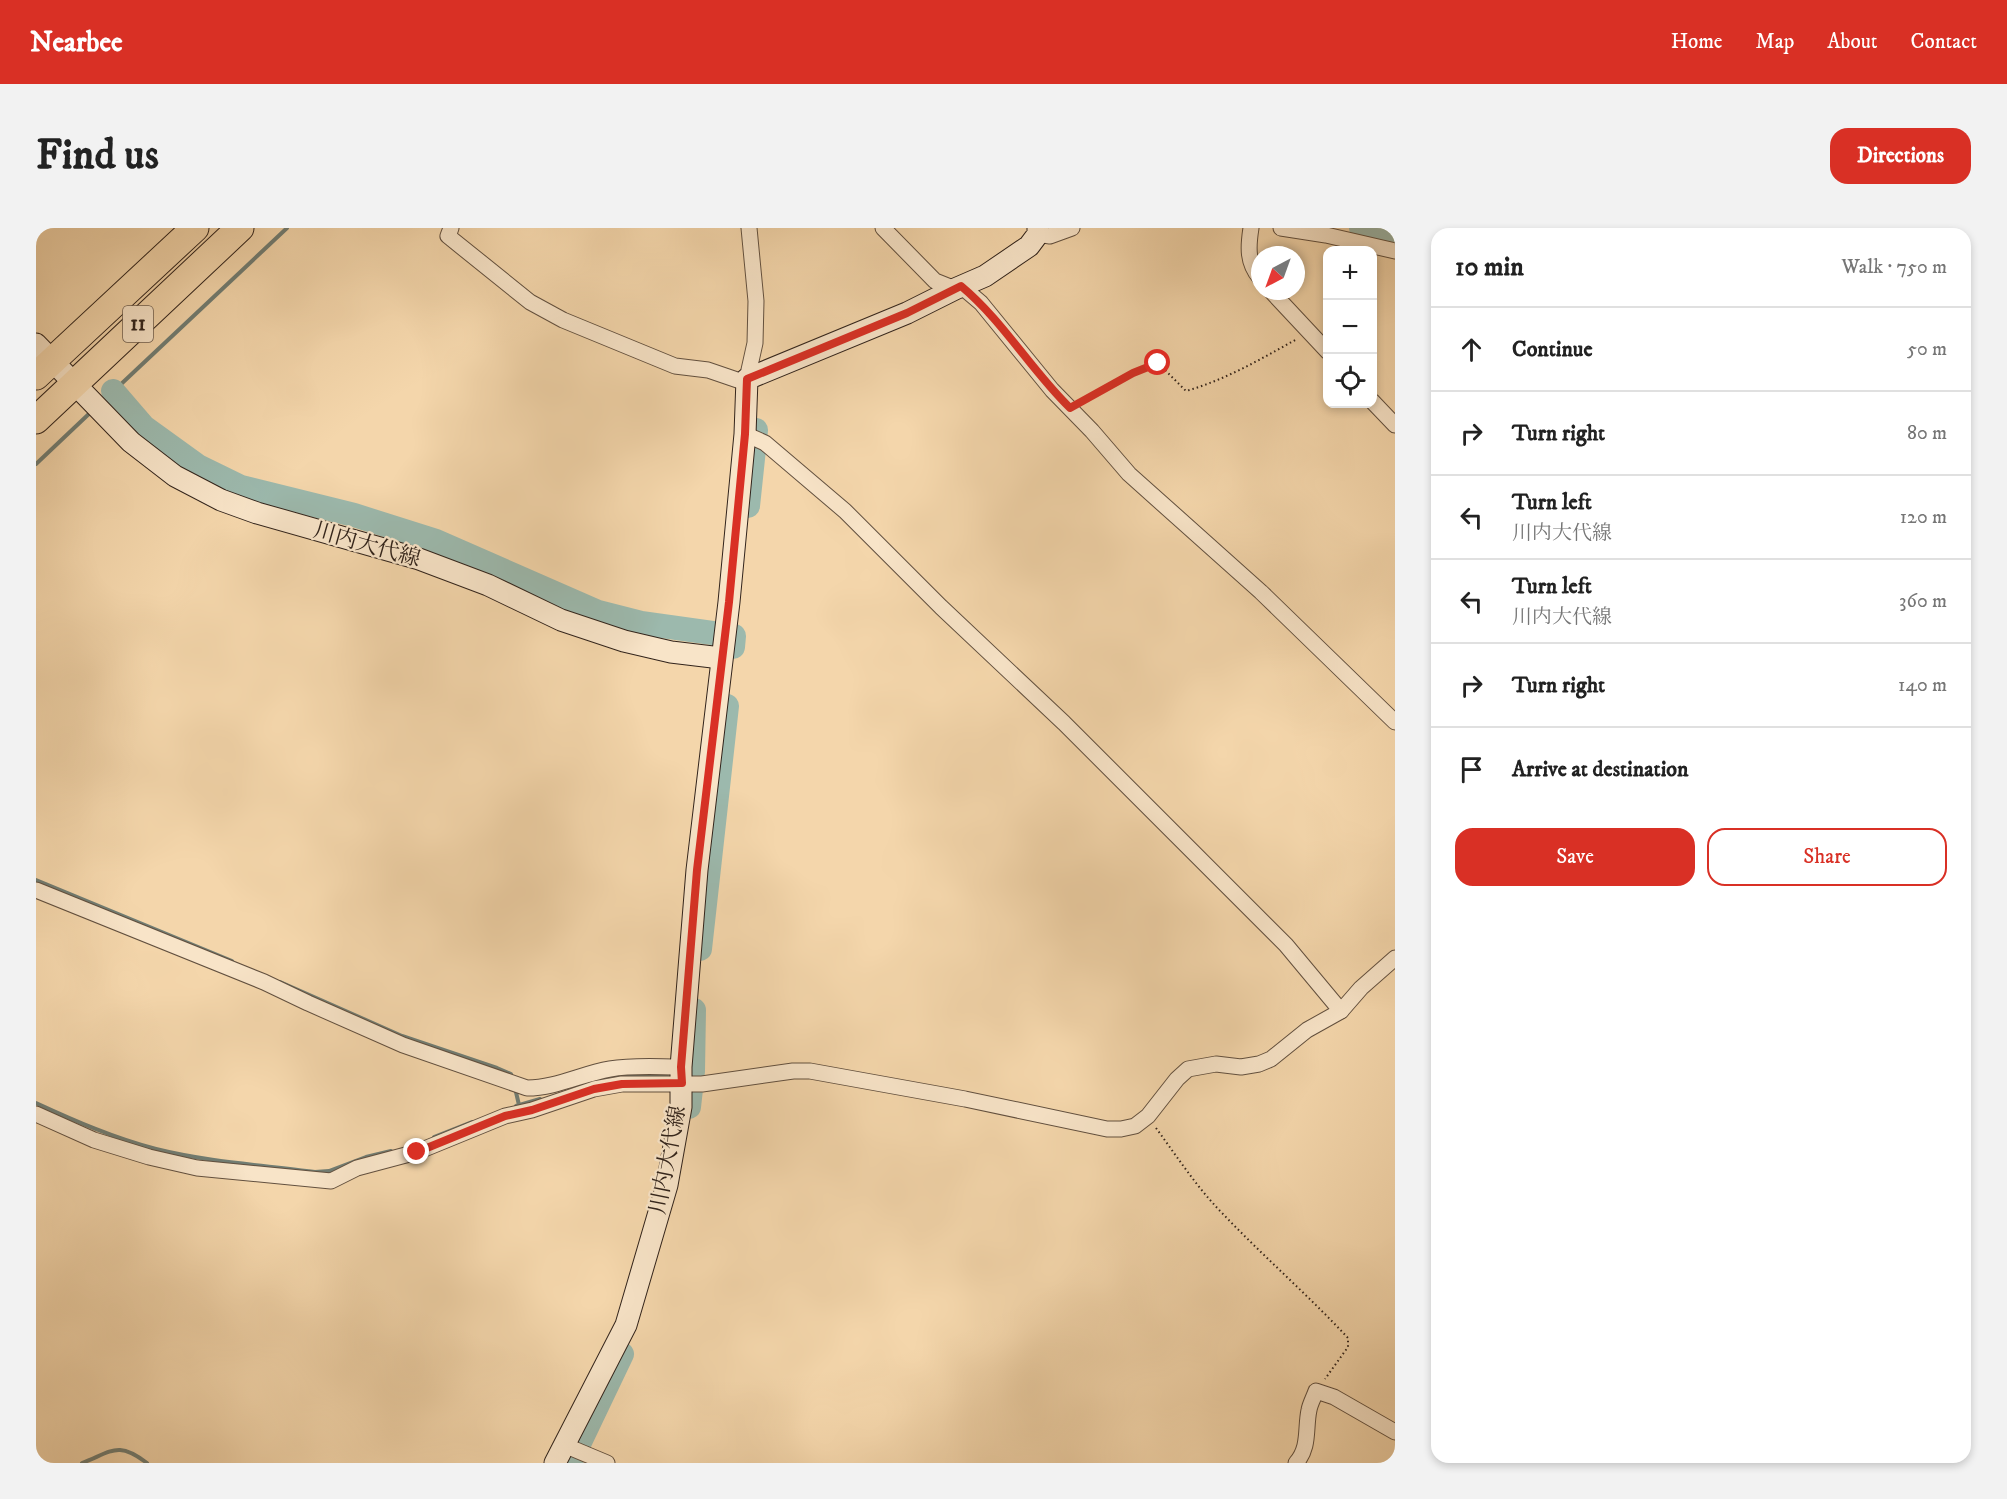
<!DOCTYPE html>
<meta charset="utf-8">
<style>
body{margin:0;font-family:"IM FELL DW Pica","Noto Serif JP",serif;background:#f2f2f2;color:#222}
.controls{position:absolute;right:18px;top:18px;display:grid;overflow:hidden;border-radius:12px;box-shadow:0 3px 9px #0003}
.controls button{width:54px;height:54px;display:grid;place-items:center;padding:0;border:0;border-bottom:2px solid #e0e0e0;background:#fff;color:#222;font:30px sans-serif}
.compass{position:absolute;left:1215px;top:18px;width:54px;height:54px;border-radius:50%;background:#fff;box-shadow:0 3px 9px #0003;rotate:221deg}
.stop{position:absolute;width:18px;height:18px;margin:-14px;border:4px solid #d93025;border-radius:50%;background:#fff}
.stop.end{background:#d93025;border-color:#fff;box-shadow:0 2px 6px #0008}
.list{margin:0;padding:0;list-style:none}
h2{display:flex;justify-content:space-between;align-items:center;height:78px;margin:0;padding:0 24px;font-size:26px}
h2 small{font-size:20px;font-weight:400;color:#767676}
.list li{display:grid;grid-template-columns:39px 1fr auto;gap:18px;align-items:center;box-sizing:border-box;height:84px;padding:0 24px;border-top:2px solid #e0e0e0}
.list b{display:block;font-size:22px;white-space:nowrap}
.list p{margin:0;font-size:20px;white-space:nowrap;color:#767676}
.list em{font-size:20px;font-style:normal;color:#767676}
.actions{display:flex;gap:12px;padding:18px 24px}
.actions a{flex:1;padding:14px 0;border:2px solid #d93025;border-radius:18px;text-align:center;font-size:21px;color:#d93025}
.actions .main{background:#d93025;color:#fff}
.icon{flex:none;width:33px;height:33px;fill:none;stroke:currentColor;stroke-width:2;stroke-linecap:round;stroke-linejoin:round}
.map{position:relative;flex:none;width:1359px;height:1235px;overflow:hidden;border-radius:18px}
header{display:flex;align-items:center;gap:36px;box-sizing:border-box;height:84px;padding:0 30px;background:#d93025;color:#fff}
header strong{font-size:28px}
nav{display:flex;gap:33px;margin-inline-start:auto;font-size:21px}
.intro{display:flex;align-items:center;justify-content:space-between;box-sizing:border-box;height:144px;padding:0 36px}
h1{margin:0;font-size:42px}
.button{padding:15px 27px;border-radius:18px;background:#d93025;color:#fff;font-size:21px;font-weight:700}
main{display:flex;gap:36px;padding:0 36px}
aside{flex:1;background:#fff;border-radius:18px;box-shadow:0 3px 9px #0003}
.map>svg:first-child{display:block}
</style>
<header>
<strong>Nearbee</strong>
<nav><a>Home</a><a>Map</a><a>About</a><a>Contact</a></nav>
</header>
<div class="intro"><h1>Find us</h1><a class="button">Directions</a></div>
<main>
<div class="map">
<svg width="1359" height="1235" viewBox="0 0 1359 1235">
<rect width="100%" height="100%" fill="#f4d6ab"/>
<filter id="stains"><feTurbulence type="fractalNoise" baseFrequency=".00333" numOctaves="4"/><feColorMatrix values="0 0 0 0 .2 0 0 0 0 .09 0 0 0 0 .02 0 0 0 .5 -.17"/></filter>
<radialGradient id="worn" r=".72"><stop offset=".6" stop-color="#630" stop-opacity="0"/><stop offset="1" stop-color="#630" stop-opacity=".3"/></radialGradient>
<g fill="none" stroke-linecap="round" stroke-linejoin="round">
<!-- stream -->
<g stroke="#717d73" stroke-width="4">
<path d="M66,174L251,0"/>
<path d="M0,236L56,183"/>
<path d="M0,652L196,733"/>
<path d="M244,754L366,808L461,840L475,846L476,850"/>
<path d="M545,857L569,849L632,846"/>
<path d="M479,860L483,877"/>
<path d="M0,875C39,893 78,910 120,921C172,934 226,937 279,944L293,943L330,929L355,923"/>
<path d="M480,878L504,871"/>
<path d="M398,909L436,894"/>
<path d="M46,1235C77,1223 82,1213 111,1235"/>
</g>
<!-- river -->
<g stroke="#9cb9ad" stroke-width="24">
<path d="M1325,0L1359,9"/>
<path d="M77,163L108,199L162,238L205,259L318,287L400,313L562,384L605,395L698,408L697,419"/>
<path d="M712,278L720,202"/>
<path d="M664,721L691,478"/>
<path d="M653,879L657,843L658,782"/>
<path d="M534,1235L586,1126"/>
</g>
<!-- street casing -->
<g stroke="#62503f" stroke-width="17">
<g id="street">
<path d="M415,0L412,8L494,74L527,92L639,138L672,142L710,155"/>
<path d="M847,0L899,53L919,61"/>
<path d="M1215,0C1212,19 1211,35 1224,50"/>
<path d="M1245,0L1290,7L1359,23"/>
<path d="M1002,6L1014,8L1036,0"/>
<path d="M925,58L945,75L1016,162L1056,203L1093,246L1225,364L1359,494"/>
<path d="M1235,63L1292,124"/>
<path d="M711,151L719,115L720,73L713,0"/>
<path d="M1336,173L1359,197"/>
<path d="M709,206L729,215L809,283L905,379L1028,495L1250,717L1305,783"/>
<path d="M0,662L228,754L272,775L367,817L491,860C520,860 545,846 574,841C597,837 621,839 645,839"/>
<path d="M0,886L58,912L113,929L161,940L295,953L321,940L381,924L469,888L496,882L558,861L586,856H666L757,843H774L929,871L1071,901H1085L1099,898L1112,888L1141,851L1152,841L1180,836L1205,839L1223,836L1235,831L1271,802L1305,783L1325,760L1359,730"/>
<path d="M528,1217L571,1235"/>
<path d="M1260,1235C1274,1219 1269,1201 1273,1182C1274,1176 1278,1169 1280,1163L1298,1169L1359,1204"/>
</g>
</g>
<!-- secondary casing -->
<g stroke="#31231b" stroke-width="23">
<g id="secondary">
<path d="M0,116L95,214L139,248L185,272L221,285L383,331L452,357L525,392L588,413L635,424L685,430"/>
<path d="M519,1235L590,1097L631,957L645,879V839L661,642L693,374L709,206L711,151L871,85L919,61L949,48L993,18L1002,6V0"/>
</g>
</g>
<!-- highway casing -->
<g stroke="#31231b" stroke-width="29">
<g id="highway">
<path d="M0,148L159,0"/>
<path d="M0,192L204,0"/>
</g>
</g>
<!-- path -->
<g stroke="#31231b" stroke-width="2" stroke-dasharray="1.5 3" stroke-linecap="butt">
<path d="M1047,173L1097,145L1122,135L1150,163C1189,152 1225,131 1261,111"/>
<path d="M1120,900C1142,930 1162,961 1188,987C1228,1029 1272,1067 1312,1110V1119L1289,1151"/>
</g>
<!-- street -->
<use href="#street" stroke="#f8e4c8" stroke-width="15"/>
<!-- secondary -->
<use href="#secondary" stroke="#f8e4c8" stroke-width="21"/>
<!-- highway -->
<use href="#highway" stroke="#f4d6ab" stroke-width="27"/>
</g>
<g fill="none" stroke-linecap="round" stroke-linejoin="round">
<!-- route -->
<path stroke="#d93025" stroke-width="8" d="M381,924L469,888L496,882L558,861L586,856L646,855L645,839L661,642L693,374L709,206L711,151L871,85L925,58C967,93 995,142 1034,180L1097,145L1122,135"/>
</g>
<g text-anchor="middle" dominant-baseline="central" stroke-width="4.5" stroke-linejoin="round" paint-order="stroke">
<!-- shield labels -->
<rect fill="#f8e4c8" stroke="#6d5d4f" stroke-width="1.5" x="87" y="78" width="30" height="36" rx="4.5"/>
<g font-size="21" font-weight="bold" fill="#31231b">
<text x="102" y="96">11</text>
</g>
<!-- street labels -->
<g font-size="22" fill="#31231b" stroke="#f8e4c8">
<text transform="translate(331 317) rotate(16)">川内大代線</text>
<text transform="translate(632 932) rotate(-79)">川内大代線</text>
</g>
</g>
<rect width="100%" height="100%" filter="url(#stains)"/>
<rect width="100%" height="100%" fill="url(#worn)"/>
</svg>
<div class="controls">
<button>+</button>
<button>−</button>
<button><svg class="icon" aria-label="locate" viewBox="0 0 24 24"><circle cx="12" cy="12" r="6"/><path d="M12 2v4M12 18v4M2 12h4M18 12h4"/></svg></button>
</div>
<svg class="compass" viewBox="-18 -18 36 36"><path d="M0-13l5 13h-10z" fill="#e53935"/><path d="M0 13l5-13h-10z" fill="#767676"/></svg>
<div class="stop" style="left:1122px;top:135px"></div>
<div class="stop end" style="left:381px;top:924px"></div>
</div>
<aside>
<h2>10 min<small>Walk · 750 m</small></h2>
<ul class="list">
<li><svg class="icon" aria-label="ahead" viewBox="0 0 24 24"><path d="M12 20V5M6 11l6-6 6 6"/></svg><div><b>Continue</b></div><em>50 m</em></li>
<li><svg class="icon" aria-label="right" viewBox="0 0 24 24"><path d="M7 20v-9h11M14 6l5 5-5 5"/></svg><div><b>Turn right</b></div><em>80 m</em></li>
<li><svg class="icon" aria-label="left" viewBox="0 0 24 24"><path d="M17 20v-9H6M10 6l-5 5 5 5"/></svg><div><b>Turn left</b><p>川内大代線</p></div><em>120 m</em></li>
<li><svg class="icon" aria-label="left" viewBox="0 0 24 24"><path d="M17 20v-9H6M10 6l-5 5 5 5"/></svg><div><b>Turn left</b><p>川内大代線</p></div><em>360 m</em></li>
<li><svg class="icon" aria-label="right" viewBox="0 0 24 24"><path d="M7 20v-9h11M14 6l5 5-5 5"/></svg><div><b>Turn right</b></div><em>140 m</em></li>
<li><svg class="icon" aria-label="arrive" viewBox="0 0 24 24"><path d="M6 21V4h12l-3 4 3 4H6"/></svg><div><b>Arrive at destination</b></div></li>
</ul>
<div class="actions"><a class="main">Save</a><a>Share</a></div>
</aside>
</main>
